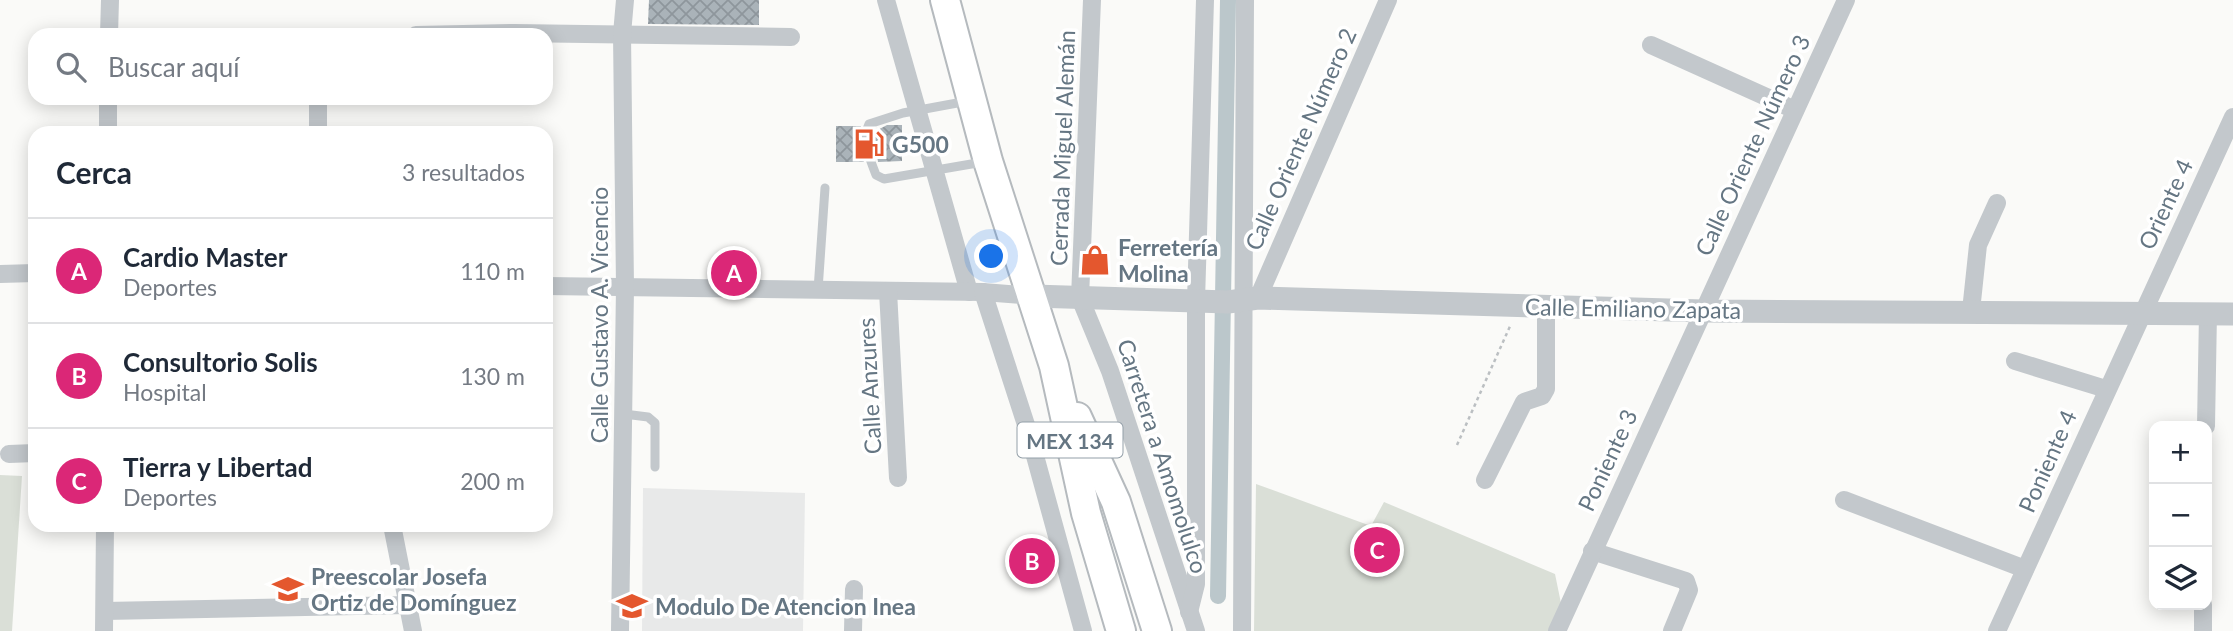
<!DOCTYPE html>
<html lang="es">
<meta charset="utf-8">
<style>
body{margin:0;font-family:Lato,sans-serif;background:#f2f2f3;color:#1f2937}
.controls{position:absolute;right:21px;bottom:21px;display:grid;overflow:hidden;border-radius:14px;box-shadow:0 4px 18px #0003}
.controls button{width:63px;height:63px;display:grid;place-items:center;padding:0;border:0;border-bottom:2px solid #e0e1e3;background:#fff;color:#1f2937;font:35px sans-serif}
.you{position:absolute;left:992px;top:257px;width:24px;height:24px;margin:-18px;border:5px solid #fff;border-radius:50%;background:#1a73e8;box-shadow:0 0 0 10px #1a73e833}
.badge{display:grid;place-items:center;width:46px;height:46px;border-radius:50%;background:#db2777;color:#fff;font-size:23px;font-weight:700}
.pin{position:absolute;translate:-50% -50%;border:4px solid #fff;box-shadow:0 2px 7px #0006}
.list{margin:0;padding:0;list-style:none}
h2{display:flex;justify-content:space-between;align-items:center;height:91px;margin:0;padding:0 28px;font-size:30px}
h2 small{font-size:23px;font-weight:400;color:#747a83}
.list li{display:grid;grid-template-columns:46px 1fr auto;gap:21px;align-items:center;box-sizing:border-box;height:105px;padding:0 28px;border-top:2px solid #e0e1e3}
.list b{display:block;font-size:26px;white-space:nowrap}
.list p{margin:0;font-size:23px;white-space:nowrap;color:#747a83}
.list em{font-size:23px;font-style:normal;color:#747a83}
.icon{flex:none;width:38px;height:38px;fill:none;stroke:currentColor;stroke-width:2;stroke-linecap:round;stroke-linejoin:round}
.map{position:relative;flex:none;width:2233px;height:631px;overflow:hidden}
.search{position:absolute;background:#fff;box-shadow:0 4px 18px #0003;left:28px;top:28px;width:525px;height:77px;display:flex;align-items:center;gap:18px;box-sizing:border-box;padding:0 24px;border-radius:21px;color:#747a83;font-size:26px}
.panel{position:absolute;background:#fff;box-shadow:0 4px 18px #0003;left:28px;top:126px;width:525px;height:406px;border-radius:21px}
.map>svg:first-child{display:block}
</style>
<div class="map">
<svg width="2233" height="631" viewBox="0 0 2233 631">
<defs>
<pattern id="building-cross-hatch" width="8" height="8" patternUnits="userSpaceOnUse" patternTransform="scale(1.75)"><rect width="8" height="8" fill="#aab3b9"/><path d="M0 0l8 8M0 8l8-8" fill="none" stroke="#8e969c"/></pattern>
</defs>
<rect width="100%" height="100%" fill="#fafaf8"/>
<!-- built -->
<path fill="#e8e9e9" d="M643,488L805,493L803,631H642Z"/>
<!-- grass -->
<g fill="#dadfd7">
<path d="M0,475L22,476L12,631H0Z"/>
<path d="M1256,484L1371,526L1384,502L1555,574L1563,613L1554,631H1254Z"/>
</g>
<g fill="none" stroke-linecap="round" stroke-linejoin="round">
<!-- canal -->
<path stroke="#bbc7cb" stroke-width="16" d="M1218,596L1228,0"/>
</g>
<!-- building -->
<g fill="url(#building-cross-hatch)">
<path d="M649,0H759V25L648,24Z"/>
<path d="M887,125H902V161L878,162L874,132Z"/>
<path d="M836,126H861L859,143L864,162H836Z"/>
</g>
<g fill="none" stroke-linecap="round" stroke-linejoin="round">
<!-- primary casing -->
<g stroke="#b5babe" stroke-width="32">
<g id="primary">
<path d="M945,0L988,161L1054,366L1086,513L1121,631"/>
<path d="M1077,417L1116,502L1157,631"/>
</g>
</g>
<!-- path -->
<path stroke="#bbbfc2" stroke-width="2.5" stroke-dasharray="3.5 3.5" stroke-linecap="butt" d="M1457,445L1511,324"/>
<!-- service -->
<g stroke="#c3c8cc" stroke-width="9">
<path d="M968,101L903,113L869,124C861,140 870,159 876,175L884,179L983,162"/>
<path d="M818,290L825,188"/>
<path d="M624,414L648,417L655,423V467"/>
</g>
<!-- minor -->
<g stroke="#c3c8cc" stroke-width="18">
<path d="M886,0L969,292"/>
<path d="M1092,0L1080,298L1110,371L1196,631"/>
<path d="M109,35L110,0"/>
<path d="M416,35L514,33L791,37"/>
<path d="M1651,45L1795,110"/>
<path d="M318,98V133"/>
<path d="M108,133V98"/>
<path d="M0,274L35,273"/>
<path d="M546,286L983,292L1033,296"/>
<path d="M888,291L898,478"/>
<path d="M983,292L1029,434L1083,631"/>
<path d="M1258,298L1388,0"/>
<path d="M1971,311L1978,245L1997,203"/>
<path d="M2015,361L2106,389"/>
<path d="M2206,426L2208,313"/>
<path d="M9,454L35,453"/>
<path d="M1485,480L1524,402L1542,396L1546,389V306"/>
<path d="M1844,500L2025,569"/>
<path d="M392,525L413,631"/>
<path d="M1592,551L1686,581L1689,590L1672,631"/>
<path d="M105,611L408,605"/>
<path d="M1189,612L1196,584V301L1205,0"/>
<path d="M104,631L105,525"/>
<path d="M620,631L625,287L622,34L625,0"/>
<path d="M853,631L854,589"/>
<path d="M1242,631L1245,0"/>
<path d="M1557,631L1846,0"/>
<path d="M1997,631L2233,117"/>
<path d="M2203,631V605"/>
</g>
<!-- tertiary -->
<path stroke="#c3c8cc" stroke-width="23" d="M1033,296L1228,302L1258,298L1703,311L2233,314"/>
<!-- primary -->
<use href="#primary" stroke="#fff" stroke-width="28"/>
</g>
<!-- icons -->
<defs>
<g id="fuel-bare" transform="scale(2.415)"><path d="M-5.5-6h7V0h2V4h1.3V-2.5L3-4.5l.8-.8L6-3V5H2.5V1h-1V6h-7ZM-4.2-4.7v3.2H.2V-4.7Z" fill="#e4572e" stroke="#fff" stroke-width="2.5" paint-order="stroke"/></g>
<g id="shop-bare" transform="scale(2.415)"><path d="M-5-2.5h2.3a2.7 3.5 0 0 1 5.4 0H5L5.5 6h-11ZM-1.5-2.5h3a1.5 2.3 0 0 0-3 0Z" fill="#e4572e" stroke="#fff" stroke-width="2.5" paint-order="stroke"/></g>
<g id="school-bare" transform="scale(2.415)"><path d="M0-5L7-2L0 1L-7-2ZM-4 1L0 2.5L4 1V4Q0 6-4 4Z" fill="#e4572e" stroke="#fff" stroke-width="2.5" paint-order="stroke"/></g>
</defs>
<g fill-rule="evenodd">
<use href="#fuel-bare" x="869" y="144"/>
<use href="#shop-bare" x="1095" y="260"/>
<use href="#school-bare" x="288" y="589"/>
<use href="#school-bare" x="632" y="606"/>
</g>
<g text-anchor="middle" dominant-baseline="central" stroke-width="7" stroke-linejoin="round" paint-order="stroke">
<!-- shield labels -->
<rect fill="#fff" stroke="#939fa8" stroke-width="2" x="1017.5" y="422.5" width="105" height="35" rx="5"/>
<g font-size="21" font-weight="bold" fill="#657683">
<text x="1070" y="440">MEX 134</text>
</g>
<!-- street labels -->
<g font-size="23" fill="#657683" stroke="#fff">
<text transform="translate(1300 139) rotate(-66)">Calle Oriente Número 2</text>
<text transform="translate(1752 145) rotate(-65)">Calle Oriente Número 3</text>
<text transform="translate(1062 148) rotate(-88)">Cerrada Miguel Alemán</text>
<text transform="translate(2165 204) rotate(-65)">Oriente 4</text>
<text transform="translate(1633 308) rotate(1)">Calle Emiliano Zapata</text>
<text transform="translate(599 315) rotate(-90)">Calle Gustavo A. Vicencio</text>
<text transform="translate(869 386) rotate(-93)">Calle Anzures</text>
<text transform="translate(1163 456) rotate(72)">Carretera a Amomolulco</text>
<text transform="translate(1607 460) rotate(-65)">Poniente 3</text>
<text transform="translate(2047 461) rotate(-66)">Poniente 4</text>
</g>
<!-- poi labels -->
<g font-size="23" font-weight="bold" fill="#657683" stroke="#fff" text-anchor="start">
<text x="892" y="144">G500</text>
<text x="1118" y="247">Ferretería<tspan x="1118" dy="26">Molina</tspan></text>
<text x="311" y="576">Preescolar Josefa<tspan x="311" dy="26">Ortiz de Domínguez</tspan></text>
<text x="655" y="606">Modulo De Atencion Inea</text>
</g>
</g>
</svg>
<div class="controls">
<button>+</button>
<button>−</button>
<button><svg class="icon" aria-label="layers" viewBox="0 0 24 24"><path d="M12 4l9 5-9 5-9-5zM3 14l9 5 9-5"/></svg></button>
</div>
<div class="you"></div>
<div class="pin badge" style="left:734px;top:273px">A</div>
<div class="pin badge" style="left:1032px;top:561px">B</div>
<div class="pin badge" style="left:1377px;top:550px">C</div>
<div class="search"><svg class="icon" aria-label="search" viewBox="0 0 24 24"><circle cx="10" cy="10" r="6"/><path d="M15 15l6 6"/></svg>Buscar aquí</div>
<section class="panel">
<h2>Cerca<small>3 resultados</small></h2>
<ul class="list">
<li><span class="badge">A</span><div><b>Cardio Master</b><p>Deportes</p></div><em>110 m</em></li>
<li><span class="badge">B</span><div><b>Consultorio Solis</b><p>Hospital</p></div><em>130 m</em></li>
<li><span class="badge">C</span><div><b>Tierra y Libertad</b><p>Deportes</p></div><em>200 m</em></li>
</ul>
</section>
</div>
